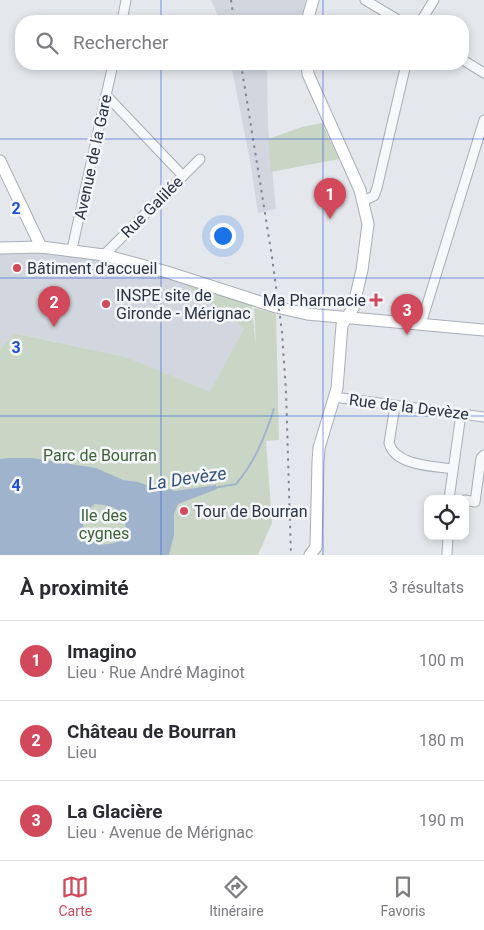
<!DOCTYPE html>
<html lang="fr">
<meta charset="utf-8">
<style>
body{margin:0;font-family:Roboto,sans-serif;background:#f7f7f7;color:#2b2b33}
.controls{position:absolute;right:15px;bottom:15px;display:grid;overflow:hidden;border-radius:10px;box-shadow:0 2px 8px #0003}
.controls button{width:45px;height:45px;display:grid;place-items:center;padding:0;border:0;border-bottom:1px solid #e1e1e2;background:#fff;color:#2b2b33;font:25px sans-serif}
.you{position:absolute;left:222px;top:235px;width:18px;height:18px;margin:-12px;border:4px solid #fff;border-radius:50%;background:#1a73e8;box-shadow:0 0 0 8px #1a73e833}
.badge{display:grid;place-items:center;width:32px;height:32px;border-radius:50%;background:#d1495b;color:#fff;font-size:16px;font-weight:700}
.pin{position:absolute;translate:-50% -41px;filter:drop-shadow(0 1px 2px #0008)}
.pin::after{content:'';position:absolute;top:26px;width:18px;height:15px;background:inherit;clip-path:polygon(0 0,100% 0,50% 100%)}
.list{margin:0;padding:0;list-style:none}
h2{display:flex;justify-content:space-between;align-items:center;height:65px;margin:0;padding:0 20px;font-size:21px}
h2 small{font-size:16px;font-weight:400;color:#7c7c81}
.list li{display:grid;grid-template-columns:32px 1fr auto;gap:15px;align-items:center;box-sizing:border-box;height:80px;padding:0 20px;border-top:1px solid #e1e1e2}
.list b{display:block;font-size:19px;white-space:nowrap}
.list p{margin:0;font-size:16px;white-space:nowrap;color:#7c7c81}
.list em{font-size:16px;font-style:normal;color:#7c7c81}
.icon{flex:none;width:28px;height:28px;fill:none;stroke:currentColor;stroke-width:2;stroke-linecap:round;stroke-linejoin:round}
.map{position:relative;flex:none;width:484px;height:555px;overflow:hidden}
.search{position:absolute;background:#fff;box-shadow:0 2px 8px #0003;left:15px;right:15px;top:15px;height:55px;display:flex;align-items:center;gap:12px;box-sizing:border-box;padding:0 18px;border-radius:20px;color:#7c7c81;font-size:19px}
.sheet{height:305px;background:#fff}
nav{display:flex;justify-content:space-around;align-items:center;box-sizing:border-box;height:70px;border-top:1px solid #e1e1e2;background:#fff;font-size:14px;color:#7c7c81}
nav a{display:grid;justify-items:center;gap:2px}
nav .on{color:#d1495b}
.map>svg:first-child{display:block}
</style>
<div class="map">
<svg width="484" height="555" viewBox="0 0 484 555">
<rect width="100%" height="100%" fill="#e4e7ec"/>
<!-- built -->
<g fill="#d2d6de">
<path d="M211,0H306L300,21H220Z"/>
<path d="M231,64H267L268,129L276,209L258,213L251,166Z"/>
<path d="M42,253L98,259L180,281L244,328L210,393L126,357L15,333L0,349V254Z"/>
</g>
<!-- green -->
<g fill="#c9d6c5">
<path d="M322,123L339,159L271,172L268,139L302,127Z"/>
<path d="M180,281L251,302L256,345L254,308L276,314L279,440L266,441L272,523L258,555H0V349L14,333L126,357L210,392L244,328Z"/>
</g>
<!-- water -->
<path fill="#9fb4cc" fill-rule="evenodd" d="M9,458H32L96,468L123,480L138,482L161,490L171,489L175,491L216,485L217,489L178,504L174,514V535L169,555H0V459ZM95,504C114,506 122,508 126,528L115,543L99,545C83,531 74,520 95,504Z"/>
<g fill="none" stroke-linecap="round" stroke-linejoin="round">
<!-- stream -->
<path stroke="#9fb4cc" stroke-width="2" d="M214,488L236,484C255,462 265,436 274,409"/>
<!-- street casing -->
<g stroke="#a9aeb7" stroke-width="11">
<g id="street">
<path d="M365,0L400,21"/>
<path d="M122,21L126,0"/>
<path d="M421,21L434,0"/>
<path d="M463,60L484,73"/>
<path d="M106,95L183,176"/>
<path d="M363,201L374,196L377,188L406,64"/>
<path d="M72,249L113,64"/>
<path d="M104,255L200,159"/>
<path d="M421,324L484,120"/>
<path d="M334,397L484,417"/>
<path d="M395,406L389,443C395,466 434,466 453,469"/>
<path d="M449,499L461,414"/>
<path d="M465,500L475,502L481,458L484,455"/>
<path d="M447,555L448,536"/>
</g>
</g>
<!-- secondary casing -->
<g stroke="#a9aeb7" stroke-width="13">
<g id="secondary">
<path d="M307,21L313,0"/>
<path d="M307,64L308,74L360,190L368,224L362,270L353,308L342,325L337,388L319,448L318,462L316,547L310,555"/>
<path d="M0,161L41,247"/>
<path d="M0,248L41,247L104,255L167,272L276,307L307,314L484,330"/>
</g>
</g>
<!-- street -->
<use href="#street" stroke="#f7f8fa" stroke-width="9"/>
<!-- secondary -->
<use href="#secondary" stroke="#fff" stroke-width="11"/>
<!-- rail -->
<g stroke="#7d8696" stroke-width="2" stroke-dasharray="2.5 5" stroke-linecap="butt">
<path d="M231,0L234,21"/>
<path d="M241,64L272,257L282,332L286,392L291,555"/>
</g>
</g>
<!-- grid -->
<path fill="none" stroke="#1d4ed8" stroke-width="1" stroke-opacity="0.55" d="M161,0V21M323,0V21M161,64V555M323,64V555M0,139H484M0,278H484M0,416H484"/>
<!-- markers -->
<g fill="#d1495b" stroke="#f4f6f9" stroke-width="2">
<circle cx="17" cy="268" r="5"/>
<path d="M373.5 292.5h5v5h5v5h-5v5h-5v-5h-5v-5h5z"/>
<circle cx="106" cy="304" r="5"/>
<circle cx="184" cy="511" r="5"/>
</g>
<g text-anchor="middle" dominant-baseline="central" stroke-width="5" stroke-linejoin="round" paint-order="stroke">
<!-- street labels -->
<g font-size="16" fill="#2b3445" stroke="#f4f6f9">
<text transform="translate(93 157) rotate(-78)">Avenue de la Gare</text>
<text transform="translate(152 207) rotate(-45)">Rue Galilée</text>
<text transform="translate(409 407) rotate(7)">Rue de la Devèze</text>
</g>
<!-- poi labels -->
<g font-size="16" fill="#2b3445" stroke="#f4f6f9" text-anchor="start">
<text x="27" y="268">Bâtiment d'accueil</text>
<text x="116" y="295">INSPE site de<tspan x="116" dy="18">Gironde - Mérignac</tspan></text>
<text x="366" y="300" text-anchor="end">Ma Pharmacie</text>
<text x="194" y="511">Tour de Bourran</text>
</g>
<!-- park labels -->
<g font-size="16" fill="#3f6138" stroke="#f4f6f9">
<text x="100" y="455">Parc de Bourran</text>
<text x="104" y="515">Ile des<tspan x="104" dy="18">cygnes</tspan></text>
</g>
<!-- water labels -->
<g font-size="18" font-style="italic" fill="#34527a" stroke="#f4f6f9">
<text transform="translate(187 478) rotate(-8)">La Devèze</text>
</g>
</g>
<g font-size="16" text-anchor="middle" font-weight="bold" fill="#1d4ed8" stroke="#f4f6f9" stroke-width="5" stroke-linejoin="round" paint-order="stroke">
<text x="16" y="214">2</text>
<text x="16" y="353">3</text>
<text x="16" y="491">4</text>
</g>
</svg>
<div class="controls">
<button><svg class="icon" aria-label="locate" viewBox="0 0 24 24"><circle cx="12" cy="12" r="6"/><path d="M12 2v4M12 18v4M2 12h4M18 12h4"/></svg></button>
</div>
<div class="you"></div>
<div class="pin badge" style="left:330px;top:219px">1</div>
<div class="pin badge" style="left:54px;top:327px">2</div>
<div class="pin badge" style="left:407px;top:335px">3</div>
<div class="search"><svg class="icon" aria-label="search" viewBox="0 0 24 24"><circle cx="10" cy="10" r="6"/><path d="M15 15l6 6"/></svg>Rechercher</div>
</div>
<section class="sheet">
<h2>À proximité<small>3 résultats</small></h2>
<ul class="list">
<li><span class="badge">1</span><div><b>Imagino</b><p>Lieu · Rue André Maginot</p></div><em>100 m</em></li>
<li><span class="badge">2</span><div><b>Château de Bourran</b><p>Lieu</p></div><em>180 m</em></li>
<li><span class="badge">3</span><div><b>La Glacière</b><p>Lieu · Avenue de Mérignac</p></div><em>190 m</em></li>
</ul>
</section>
<nav>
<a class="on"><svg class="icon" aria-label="map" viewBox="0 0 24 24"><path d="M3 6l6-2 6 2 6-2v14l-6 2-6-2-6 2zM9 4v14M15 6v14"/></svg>Carte</a>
<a><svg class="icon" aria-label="directions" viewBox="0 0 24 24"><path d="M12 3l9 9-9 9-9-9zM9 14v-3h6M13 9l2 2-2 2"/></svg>Itinéraire</a>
<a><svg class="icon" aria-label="saved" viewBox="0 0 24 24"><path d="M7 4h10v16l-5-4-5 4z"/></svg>Favoris</a>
</nav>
